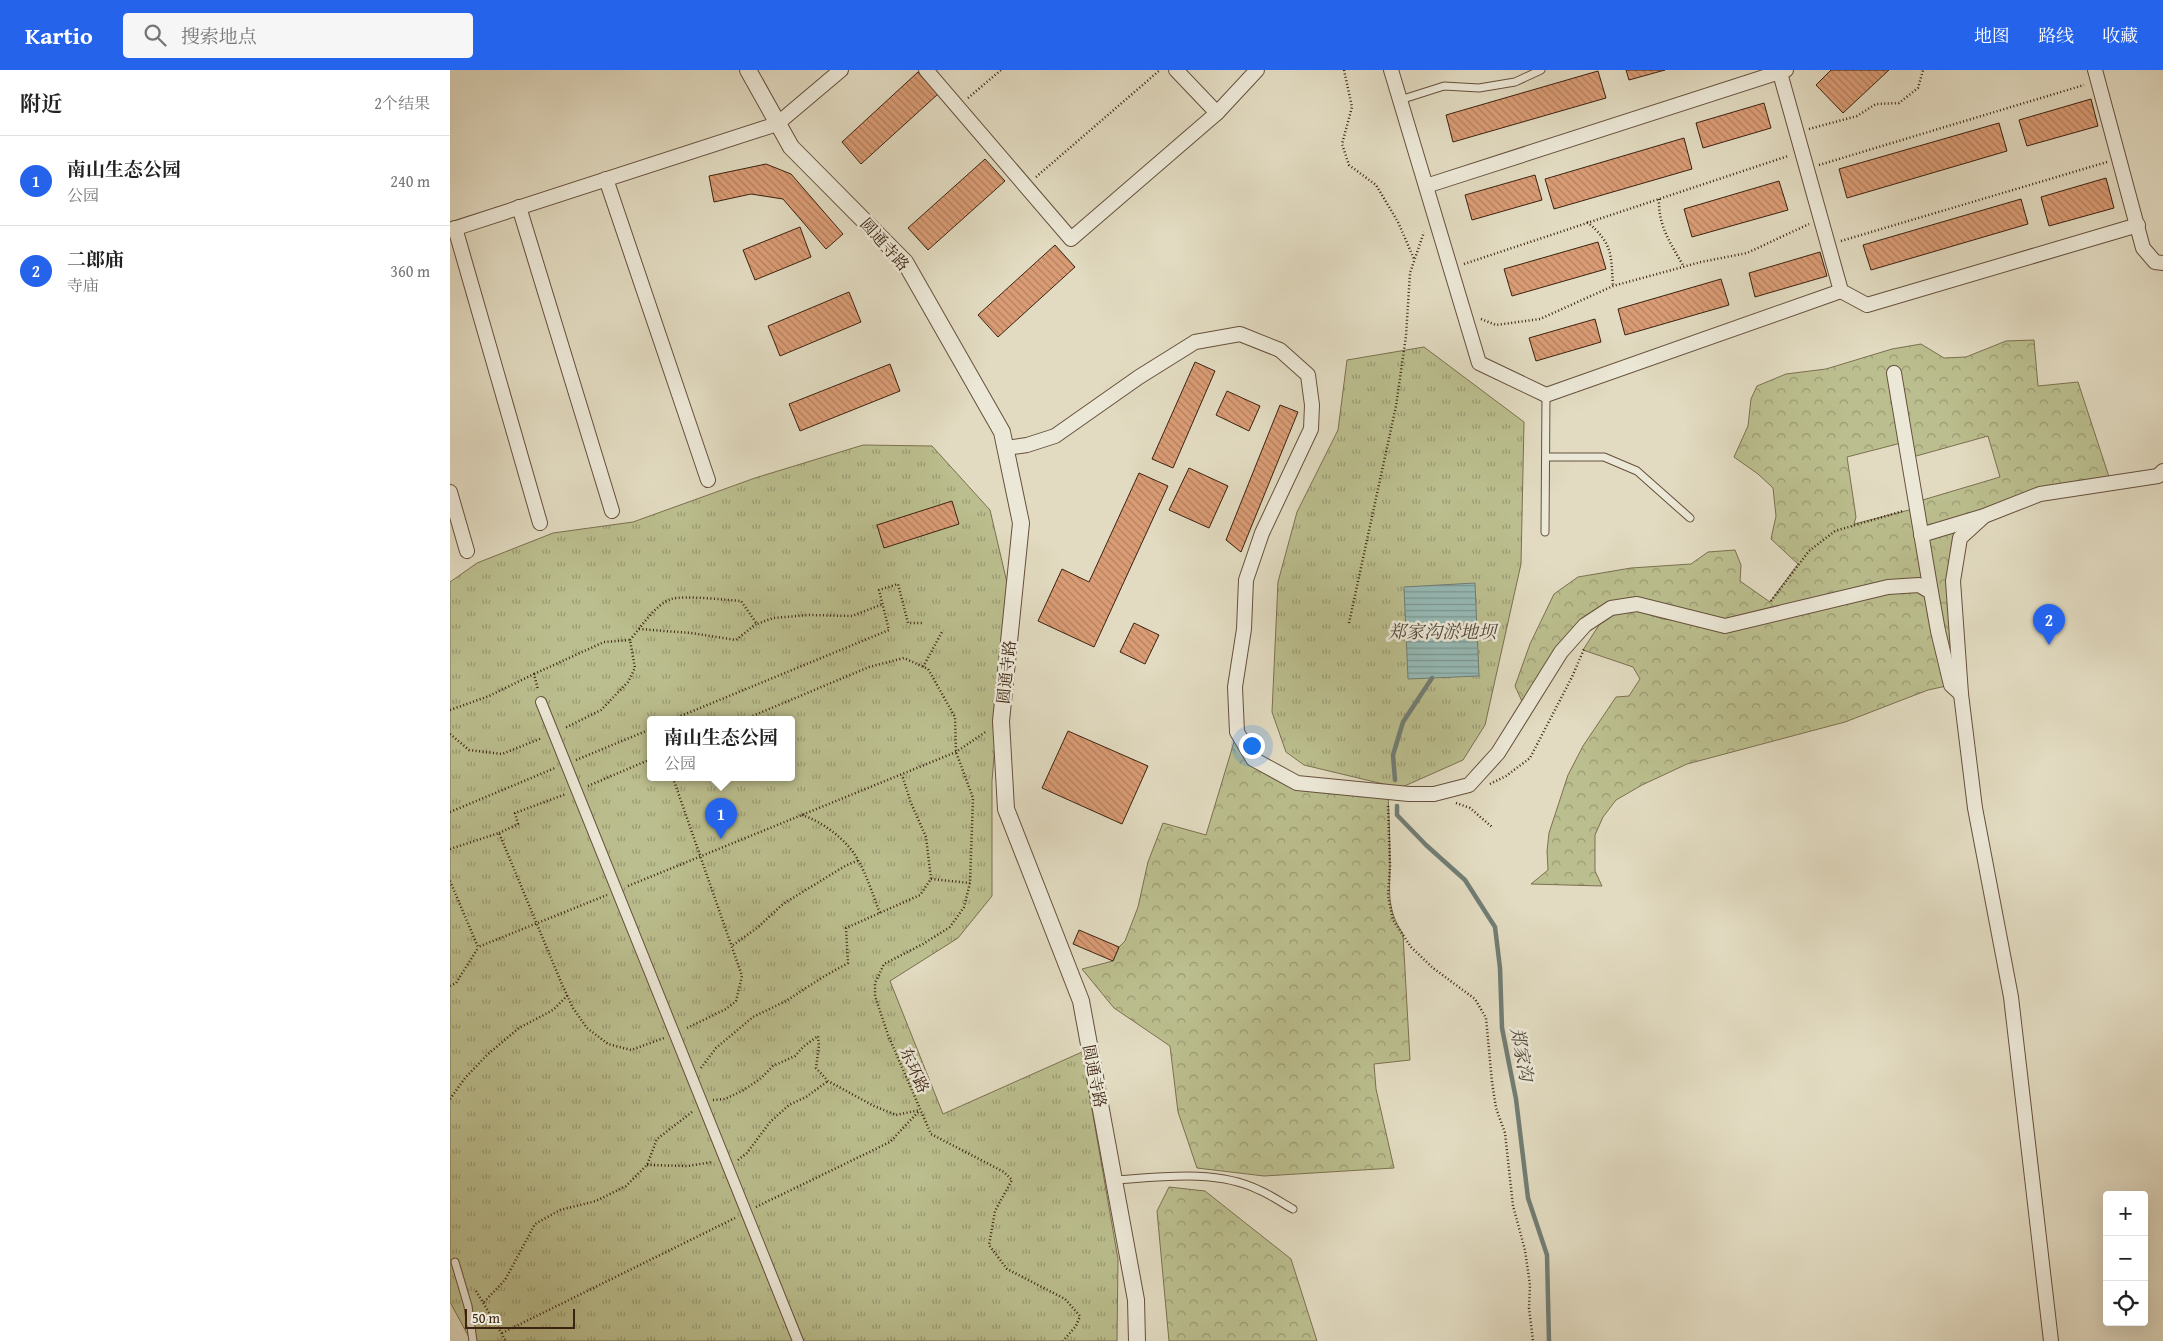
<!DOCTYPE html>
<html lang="zh">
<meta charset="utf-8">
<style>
body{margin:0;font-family:"Gentium Book Plus","Noto Serif SC",serif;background:#f6f6f6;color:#222}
.controls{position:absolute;right:15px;bottom:15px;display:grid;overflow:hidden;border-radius:5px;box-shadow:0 5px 20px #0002}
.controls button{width:45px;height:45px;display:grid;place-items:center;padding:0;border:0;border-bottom:1px solid #e0e0e0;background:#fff;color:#222;font:25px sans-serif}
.scale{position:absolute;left:15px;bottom:12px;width:110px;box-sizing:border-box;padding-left:5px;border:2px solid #3c2210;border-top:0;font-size:14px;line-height:18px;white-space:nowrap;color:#3c2210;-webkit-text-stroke:4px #ece8d7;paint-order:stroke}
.you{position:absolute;left:801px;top:675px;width:18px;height:18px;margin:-12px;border:4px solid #fff;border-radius:50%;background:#1a73e8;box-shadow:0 0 0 8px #1a73e833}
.badge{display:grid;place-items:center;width:32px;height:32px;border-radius:50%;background:#2563eb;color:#fff;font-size:16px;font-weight:700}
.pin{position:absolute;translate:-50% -41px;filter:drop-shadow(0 1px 2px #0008)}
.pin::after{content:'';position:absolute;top:26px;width:18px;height:15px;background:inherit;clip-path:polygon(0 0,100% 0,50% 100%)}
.popup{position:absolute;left:197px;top:646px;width:148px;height:65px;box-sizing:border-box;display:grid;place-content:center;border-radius:5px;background:#fff;filter:drop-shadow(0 1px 4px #0005);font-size:16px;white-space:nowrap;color:#767676}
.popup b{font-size:19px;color:#222}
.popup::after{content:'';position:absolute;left:50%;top:100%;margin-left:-10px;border:10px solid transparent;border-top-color:#fff}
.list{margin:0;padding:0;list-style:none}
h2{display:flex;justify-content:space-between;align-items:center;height:65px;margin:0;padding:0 20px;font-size:21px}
h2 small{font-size:16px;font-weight:400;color:#767676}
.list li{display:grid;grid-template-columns:32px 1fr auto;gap:15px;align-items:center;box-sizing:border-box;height:90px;padding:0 20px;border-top:1px solid #e0e0e0}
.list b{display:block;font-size:19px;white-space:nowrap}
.list p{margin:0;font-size:16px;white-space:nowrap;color:#767676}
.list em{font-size:16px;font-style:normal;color:#767676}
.icon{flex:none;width:28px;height:28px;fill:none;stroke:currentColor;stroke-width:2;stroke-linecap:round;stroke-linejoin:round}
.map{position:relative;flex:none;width:1713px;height:1271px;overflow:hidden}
header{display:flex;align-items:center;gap:30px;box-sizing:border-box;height:70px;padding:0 25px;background:#2563eb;color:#fff}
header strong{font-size:24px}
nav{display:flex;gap:28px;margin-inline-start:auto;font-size:18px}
.search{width:350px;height:45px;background:#f6f6f6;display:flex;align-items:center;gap:12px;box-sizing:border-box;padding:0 18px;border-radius:5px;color:#767676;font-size:19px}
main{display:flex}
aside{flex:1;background:#fff}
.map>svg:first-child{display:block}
</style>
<header>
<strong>Kartio</strong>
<div class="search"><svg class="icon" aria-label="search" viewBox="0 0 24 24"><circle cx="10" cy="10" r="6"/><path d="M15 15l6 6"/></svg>搜索地点</div>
<nav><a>地图</a><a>路线</a><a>收藏</a></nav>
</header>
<main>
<aside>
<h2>附近<small>2个结果</small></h2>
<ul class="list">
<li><span class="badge">1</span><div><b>南山生态公园</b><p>公园</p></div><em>240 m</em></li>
<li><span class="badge">2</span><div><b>二郎庙</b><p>寺庙</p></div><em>360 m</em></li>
</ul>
</aside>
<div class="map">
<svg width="1713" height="1271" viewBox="0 0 1713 1271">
<defs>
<pattern id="forest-crowns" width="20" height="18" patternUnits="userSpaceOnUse" patternTransform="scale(1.25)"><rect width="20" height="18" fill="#bbbe8e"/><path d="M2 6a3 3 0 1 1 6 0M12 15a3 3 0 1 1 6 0" fill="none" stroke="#999a73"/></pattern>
<pattern id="park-tufts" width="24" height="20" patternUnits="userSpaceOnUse" patternTransform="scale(1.25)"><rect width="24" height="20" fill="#bbbe8e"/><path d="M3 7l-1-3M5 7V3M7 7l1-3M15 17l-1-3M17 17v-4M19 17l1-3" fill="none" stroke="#999a73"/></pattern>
<pattern id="water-rules" width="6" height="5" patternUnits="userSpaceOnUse" patternTransform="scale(1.25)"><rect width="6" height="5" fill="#95bab7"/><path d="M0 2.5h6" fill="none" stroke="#7b9793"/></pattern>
<pattern id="building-back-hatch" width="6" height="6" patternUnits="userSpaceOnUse" patternTransform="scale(1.25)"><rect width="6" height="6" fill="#da9c75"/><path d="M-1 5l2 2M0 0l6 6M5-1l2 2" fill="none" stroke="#b27f5f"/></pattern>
</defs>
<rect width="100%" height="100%" fill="#e2dbc1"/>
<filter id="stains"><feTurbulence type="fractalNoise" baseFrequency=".004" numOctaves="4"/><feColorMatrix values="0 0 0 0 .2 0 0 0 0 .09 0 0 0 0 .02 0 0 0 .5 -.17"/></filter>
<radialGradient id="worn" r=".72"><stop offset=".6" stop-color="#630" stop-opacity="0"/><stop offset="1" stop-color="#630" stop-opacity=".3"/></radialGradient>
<!-- forest -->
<g fill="url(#forest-crowns)" stroke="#7c704f" fill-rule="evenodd">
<path d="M1584,270L1588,316L1628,312L1661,413L1590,424L1534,446L1510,468L1503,511L1511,624L1501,615L1478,620L1395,652L1237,694L1192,715L1166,730L1153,747L1145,765V801L1152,816L1081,814L1098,800L1097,781L1099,763L1118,705L1133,676L1166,627L1179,626L1190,609L1183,597L1133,580L1149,555L1164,544L1188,541L1213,549L1268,555L1187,534L1134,555L1075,638L1065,616L1080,574L1104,524L1128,507L1181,498L1241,494L1258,482L1285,480L1291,495L1290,511L1320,532L1348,494L1321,469L1326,446L1323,418L1308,404L1284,387L1298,356L1301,329L1307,316L1336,304L1376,299L1442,279L1471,274L1494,288L1516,287L1556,271ZM1538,366L1550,407L1466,432L1467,438L1404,454L1406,447L1397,387L1455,372L1459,388Z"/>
<path d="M787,662L803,689L847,713L938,722C939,746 940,769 940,793C940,822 936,838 953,864L960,990L924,994L926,1019L944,1098L814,1106L747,1098L728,1042L720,976L664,938L632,899L663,891L669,877L675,871L688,837L698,792L713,753L756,765Z"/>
<path d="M719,1117L755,1121L841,1189L867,1271H719L707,1141Z"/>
</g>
<!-- park -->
<g fill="url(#park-tufts)" stroke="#7c704f" fill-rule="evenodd">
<path d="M974,277L1074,352L1071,494L1035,655L1013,690L950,718L854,695L836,682L822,642L828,512L847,442L888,360L897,290Z"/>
<path d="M413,375L482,376L540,440L558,517L542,711V826L508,868L440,911L493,1044L632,982L668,1189L667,1271H21L0,1232V512L27,493L103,463L183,452L305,408ZM201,650H341V708H201Z"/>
</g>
<!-- water -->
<path fill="url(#water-rules)" stroke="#717d74" d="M1025,513L1029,606L958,609L954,517Z"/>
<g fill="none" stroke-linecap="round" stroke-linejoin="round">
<!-- stream -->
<g stroke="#717d74" stroke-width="4.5">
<path d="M945,710L943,685L953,652L982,608"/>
<path d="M947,736V745L976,775L1015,810L1045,857L1050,898L1052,958L1066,1029L1078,1128L1097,1185L1099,1271"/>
</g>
</g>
<!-- building -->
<g fill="url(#building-back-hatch)" stroke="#3c2210">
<path d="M1176,0H1215L1179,10Z"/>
<path d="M1381,0H1439L1393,43L1366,15Z"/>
<path d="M1148,1L1156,28L1003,72L996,45Z"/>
<path d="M468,2L488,24L411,94L392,72Z"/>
<path d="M1641,29L1648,56L1577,76L1569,50Z"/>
<path d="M1314,33L1321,58L1253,78L1246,53Z"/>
<path d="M1549,53L1557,81L1397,128L1389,99Z"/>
<path d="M1234,68L1242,99L1104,139L1095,109Z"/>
<path d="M535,89L555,111L478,180L458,158Z"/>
<path d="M316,94L341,104L393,164L376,179L333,129L301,124L264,132L259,106Z"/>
<path d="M1085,105L1092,130L1022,150L1015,125Z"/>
<path d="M1656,108L1664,138L1599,156L1591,127Z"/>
<path d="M1329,111L1338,140L1242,167L1234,139Z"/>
<path d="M1571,129L1578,154L1421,200L1413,175Z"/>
<path d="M350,157L361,187L305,210L293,180Z"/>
<path d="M1148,172L1156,199L1062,226L1054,199Z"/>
<path d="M605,175L625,197L548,267L528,245Z"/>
<path d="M1370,182L1377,206L1305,227L1299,203Z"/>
<path d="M1271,209L1279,235L1175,265L1168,239Z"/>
<path d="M399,222L411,252L330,286L318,256Z"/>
<path d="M1145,249L1151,272L1086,291L1079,268Z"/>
<path d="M745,292L765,301L723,398L702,389Z"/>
<path d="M440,294L450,321L350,361L339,334Z"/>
<path d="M777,321L810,336L799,361L766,345Z"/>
<path d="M830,335L848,342L791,482L776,470Z"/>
<path d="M739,398L778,416L759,458L719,440Z"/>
<path d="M689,403L718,416L644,577L588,551L612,499L639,512Z"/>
<path d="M502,431L509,454L434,478L427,455Z"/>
<path d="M684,553L709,565L695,594L670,582Z"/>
<path d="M618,661L698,696L672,754L592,718Z"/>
<path d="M629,860L669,877L663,891L623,874Z"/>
</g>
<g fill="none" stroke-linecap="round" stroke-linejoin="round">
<!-- service casing -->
<g stroke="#66503c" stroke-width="9">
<g id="service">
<path d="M950,30L994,16L1029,18L1065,12L1091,0"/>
<path d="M1096,387H1154L1187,401L1240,448"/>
<path d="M1095,462L1096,325"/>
<path d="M665,1110C710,1107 767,1099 809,1120C821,1125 832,1133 843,1139"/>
<path d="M5,1192L18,1236L23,1271"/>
</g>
</g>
<!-- pedestrian casing -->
<g stroke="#66503c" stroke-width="12">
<path id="pedestrian" d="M91,632L348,1271"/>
</g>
<!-- minor casing -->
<g stroke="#66503c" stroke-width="16">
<g id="minor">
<path d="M476,0L621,169L767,43L807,0"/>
<path d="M726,0L767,43"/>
<path d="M941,0L1029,293L1096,325L1391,221L1330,3"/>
<path d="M1645,0L1693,178L1705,192L1713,193"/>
<path d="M156,109L258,410"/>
<path d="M976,116L1336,0"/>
<path d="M69,137L162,441"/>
<path d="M5,158L90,453"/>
<path d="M0,160L327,54L391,0"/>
<path d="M1391,221L1417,235L1688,155"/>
<path d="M1444,303L1481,522"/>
<path d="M556,378L577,375L605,366L689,307L745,272L790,264L830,280L858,305L862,335L861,359L812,463L796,510L794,559L785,617L787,662L803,689L847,713L959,724H984L1019,715L1048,683L1111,582L1135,555L1161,538L1187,534L1275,556L1438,517L1469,515L1481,522L1488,561L1501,615L1511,624"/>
<path d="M0,422L17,481"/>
<path d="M1471,465L1531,447"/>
<path d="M1601,1271L1561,927L1525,738L1511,624L1503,511L1510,468L1534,446L1590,424L1708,406L1713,401"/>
</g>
</g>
<!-- tertiary casing -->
<g stroke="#66503c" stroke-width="18">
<path id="tertiary" d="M298,0L341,77L455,192L552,362L571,453L551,651L556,739L631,931L686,1230L687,1271"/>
</g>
<!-- path -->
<g stroke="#3c2210" stroke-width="2.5" stroke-dasharray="1 2.5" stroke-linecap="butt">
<path d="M894,0L902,37L892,74L899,95L926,115L948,152L964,189"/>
<path d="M518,28L551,0"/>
<path d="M1359,59L1407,46L1426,34L1449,33L1468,18L1473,0"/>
<path d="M1369,95L1634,15"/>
<path d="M586,107L710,0"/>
<path d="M1209,129C1208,156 1221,174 1234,197"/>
<path d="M1137,152C1163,173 1161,185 1163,216"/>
<path d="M1391,171L1657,92"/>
<path d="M1014,194L1338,86"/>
<path d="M1031,249L1046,255L1090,249L1163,216L1251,192L1297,183L1359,154"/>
<path d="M1321,531L1359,481L1385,461L1453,441"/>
<path d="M899,553L946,336L956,266L960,203L974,162"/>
<path d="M189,559L241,563L286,570L306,554"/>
<path d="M180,570C190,558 206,534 221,529C236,525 275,530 291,531L307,554L323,548L359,545L402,546L433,534"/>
<path d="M473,597L493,560"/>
<path d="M84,604L154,572L180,570L185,598L178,612L151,640L115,658"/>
<path d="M0,640L39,626L84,604L88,620"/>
<path d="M221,650L439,560L429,520L448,514L458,553H473"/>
<path d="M293,650L419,597L454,588L478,599L505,647L506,682L523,728L520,813L514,837L500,857L473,874L434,894L425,913V926L438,965L481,1064L554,1102L562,1110L545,1141L539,1175L557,1199L615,1229L630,1246L626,1256L613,1271"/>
<path d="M0,664L19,680L52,684L92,668"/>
<path d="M126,690L201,659"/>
<path d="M223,708L292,906L286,931L276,939L235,959"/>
<path d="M1040,714L1056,706L1080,688L1122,607L1134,579"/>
<path d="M138,716L201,689"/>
<path d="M1006,733L1020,738L1042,757"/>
<path d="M938,736L940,796L938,826L943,850L961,877L983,898L1025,929L1036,948L1042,1012L1046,1038L1055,1063L1063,1136L1075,1180L1080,1215L1079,1238L1083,1271"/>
<path d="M0,742L105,698"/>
<path d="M352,745C373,752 399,771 409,792C418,808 423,826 430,843"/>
<path d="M49,763L68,754L65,743L116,724"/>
<path d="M0,779L49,763L111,912L123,938L137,958L158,974L181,980L214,968"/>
<path d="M481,809L520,813"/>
<path d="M0,811L28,877L157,825"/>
<path d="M178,816L506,682L537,661"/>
<path d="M283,875L307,858L333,834L395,796L409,790"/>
<path d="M0,916L6,913L28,878"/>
<path d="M251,998L266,978L303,947L336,931L373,907L398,893L396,858L470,825L481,809L476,767L461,733L452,705"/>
<path d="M0,1029L15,1008L38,984L69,958L103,940L118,925"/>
<path d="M263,1030L275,1029L292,1021L310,1009L323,996L345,986L354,976L368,966L369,975L366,998L378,1011L424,1036L446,1045L470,1040"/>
<path d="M288,1090L297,1083L320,1052L339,1035L356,1027L378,1011"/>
<path d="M197,1095L238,1096L262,1092"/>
<path d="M306,1137L440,1072L469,1041"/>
<path d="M26,1221L56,1271"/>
<path d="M34,1232L55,1210L85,1154L110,1140L146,1131L176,1116L197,1095L207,1069L242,1042"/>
<path d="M52,1263L285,1148"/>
</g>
<!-- service -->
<use href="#service" stroke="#ece8d7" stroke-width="7"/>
<!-- pedestrian -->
<use href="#pedestrian" stroke="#ece8d7" stroke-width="10"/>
<!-- minor -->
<use href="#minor" stroke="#ece8d7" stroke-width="14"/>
<!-- tertiary -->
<use href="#tertiary" stroke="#ece8d7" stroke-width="16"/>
</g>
<g text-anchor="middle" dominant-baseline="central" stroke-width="5" stroke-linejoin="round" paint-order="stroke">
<!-- street labels -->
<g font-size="16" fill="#3c2210" stroke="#ece8d7">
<text transform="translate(435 174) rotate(48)">圆通寺路</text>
<text transform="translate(556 602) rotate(-84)">圆通寺路</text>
<text transform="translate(465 1000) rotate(66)">东环路</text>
<text transform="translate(645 1006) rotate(79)">圆通寺路</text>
</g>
<!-- water labels -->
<g font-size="18" font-style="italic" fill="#52483a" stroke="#ece8d7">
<text x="992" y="561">郑家沟淤地坝</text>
<text transform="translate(1072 984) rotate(79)">郑家沟</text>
</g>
</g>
<rect width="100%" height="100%" filter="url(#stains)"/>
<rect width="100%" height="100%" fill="url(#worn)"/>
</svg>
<div class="controls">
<button>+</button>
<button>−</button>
<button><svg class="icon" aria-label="locate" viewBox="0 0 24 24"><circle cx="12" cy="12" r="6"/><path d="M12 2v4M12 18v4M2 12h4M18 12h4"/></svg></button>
</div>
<div class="scale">50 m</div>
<div class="you"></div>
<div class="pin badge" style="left:271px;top:769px">1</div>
<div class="popup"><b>南山生态公园</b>公园</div>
<div class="pin badge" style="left:1599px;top:575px">2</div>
</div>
</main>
